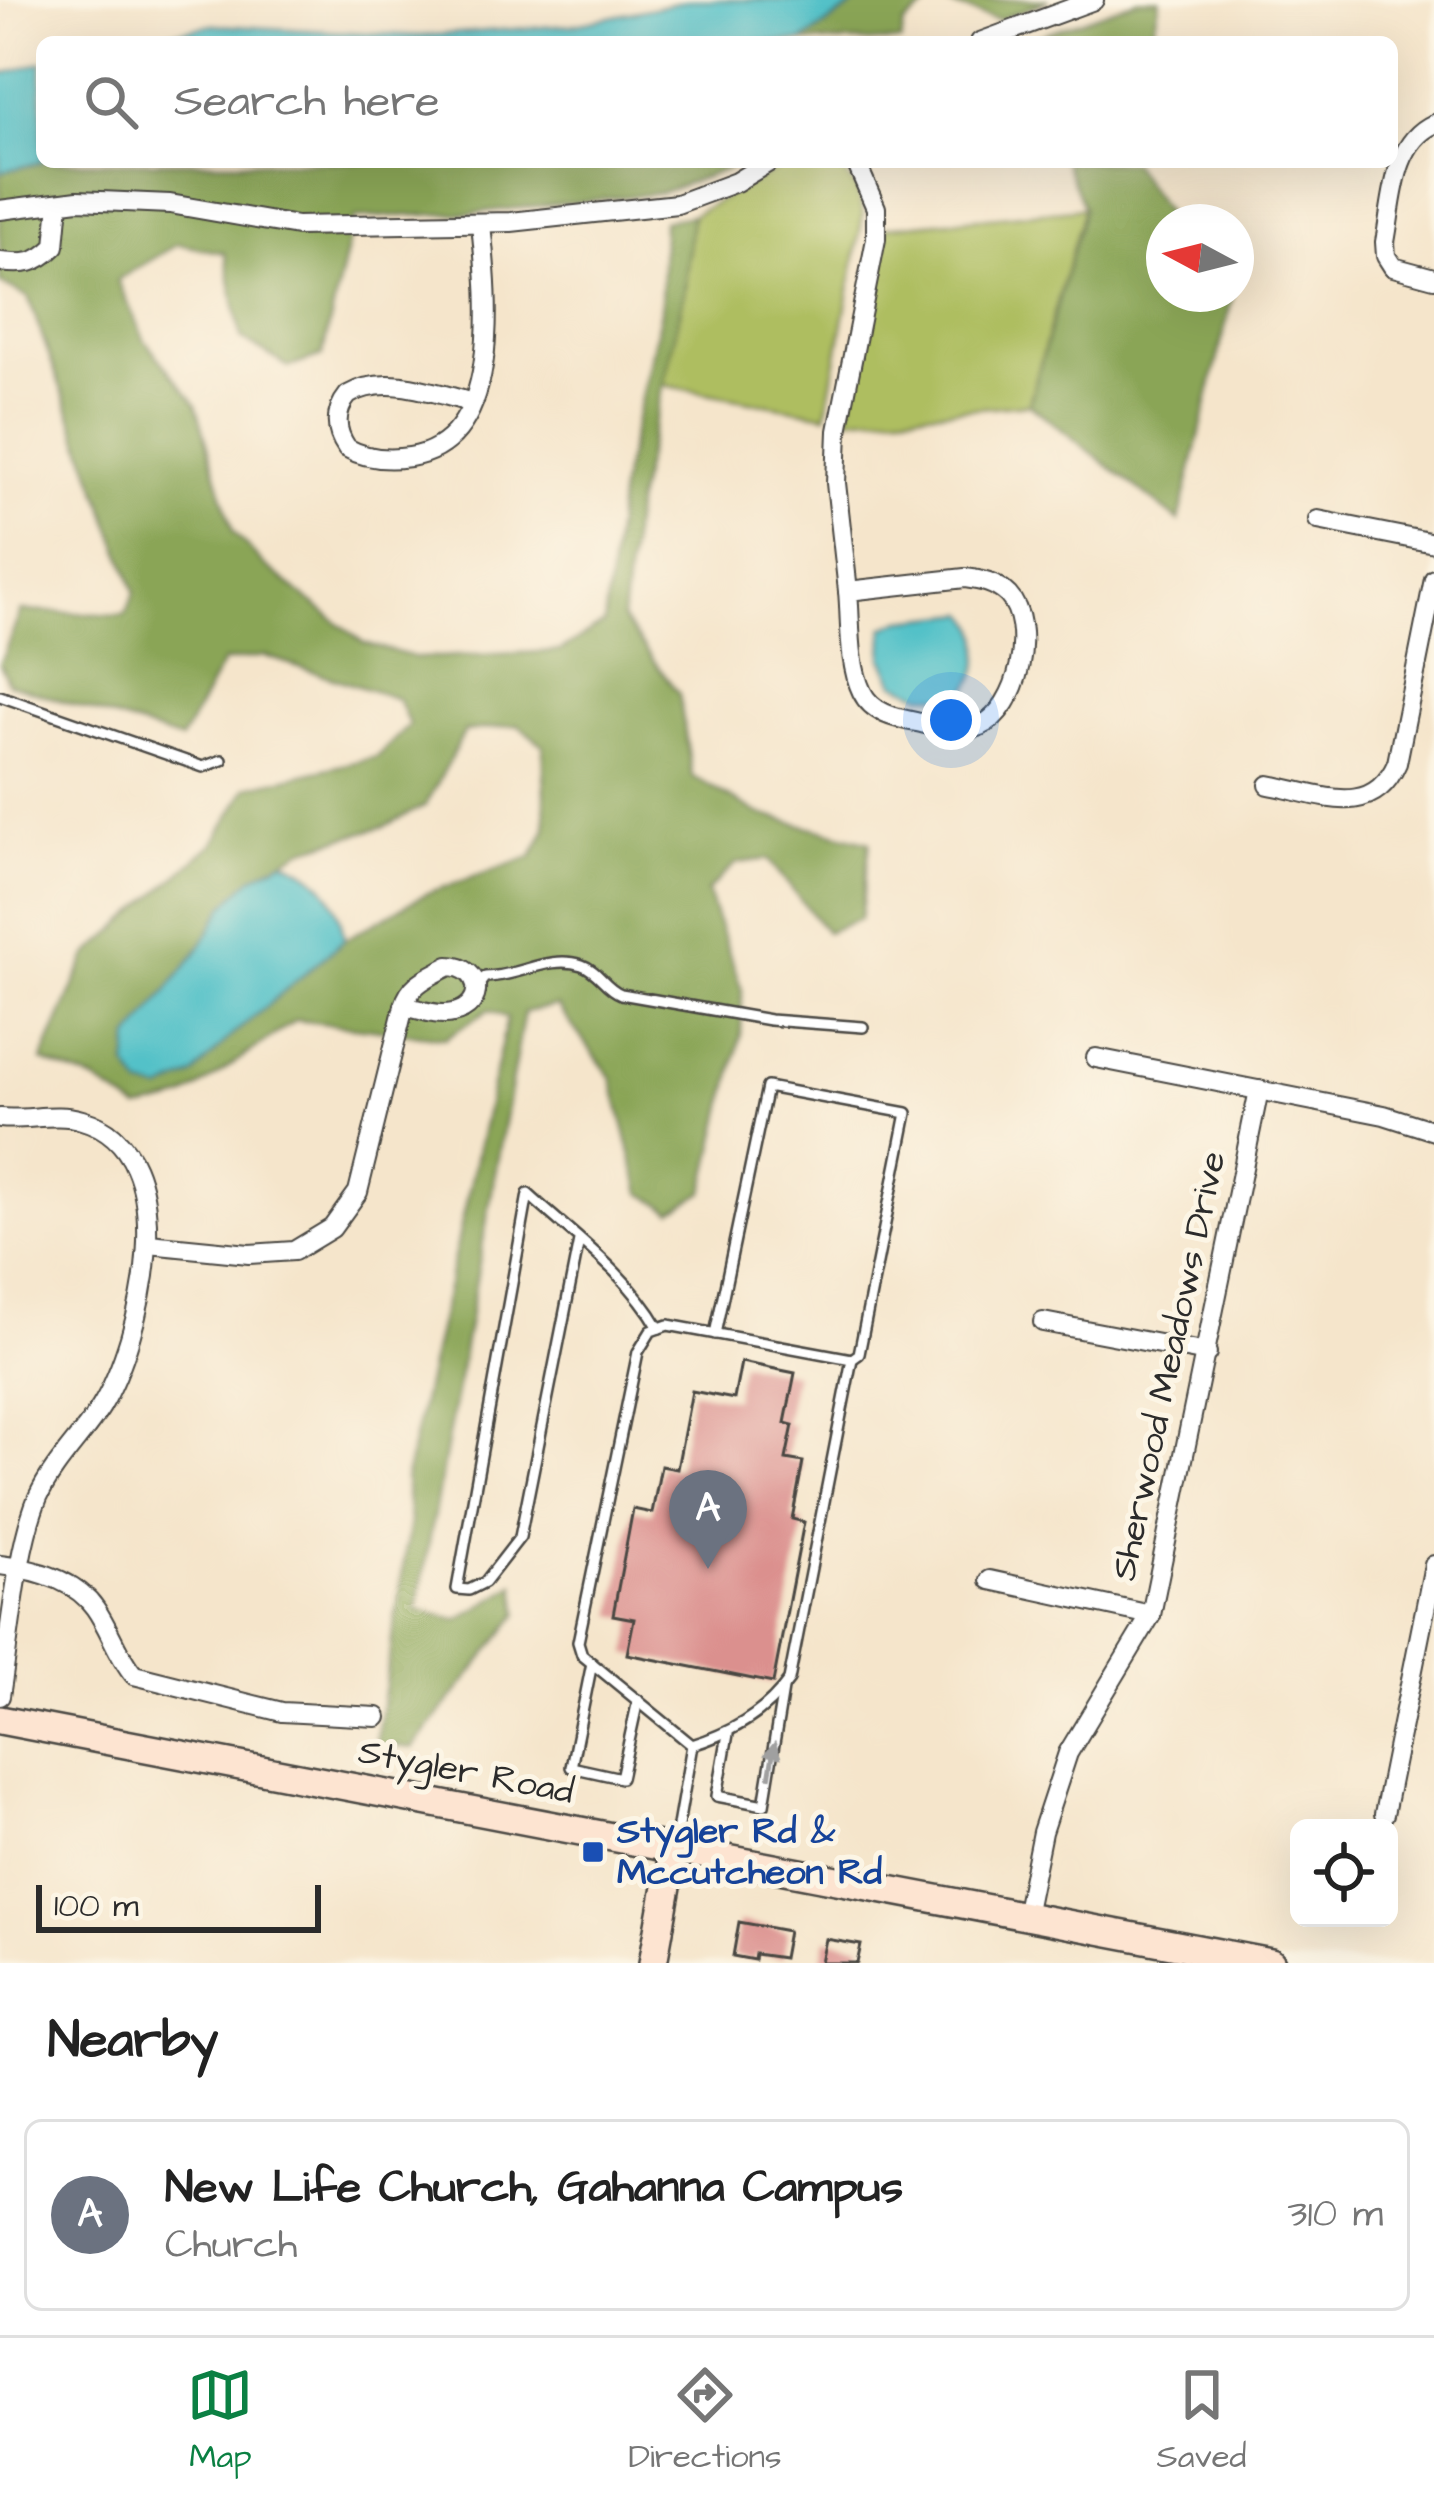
<!DOCTYPE html>
<style>
body{margin:0;font-family:"Architects Daughter",sans-serif;background:#f6f6f6;color:#222}
.controls{position:absolute;right:36px;bottom:36px;display:grid;overflow:hidden;border-radius:18px;box-shadow:0 12px 48px #0002}
.controls button{width:108px;height:108px;display:grid;place-items:center;padding:0;border:0;border-bottom:3px solid #e0e0e0;background:#fff;color:#222;font:60px sans-serif}
.compass{position:absolute;left:1146px;top:204px;width:108px;height:108px;border-radius:50%;background:#fff;box-shadow:0 12px 48px #0002;rotate:277deg}
.scale{position:absolute;left:36px;bottom:30px;width:285px;box-sizing:border-box;padding-left:12px;border:6px solid #2b2b2b;border-top:0;font-size:33px;line-height:42px;white-space:nowrap;color:#2b2b2b;-webkit-text-stroke:9px #fcf5e5;paint-order:stroke}
.you{position:absolute;left:951px;top:720px;width:42px;height:42px;margin:-30px;border:9px solid #fff;border-radius:50%;background:#1a73e8;box-shadow:0 0 0 18px #1a73e833}
.badge{display:grid;place-items:center;width:78px;height:78px;border-radius:50%;background:#0b8043;color:#fff;font-size:39px;font-weight:700}
.pin{position:absolute;translate:-50% -99px;filter:drop-shadow(0 3px 6px #0008)}
.pin::after{content:'';position:absolute;top:63px;width:42px;height:36px;background:inherit;clip-path:polygon(0 0,100% 0,50% 100%)}
.list{margin:0;padding:0;list-style:none}
h2{display:flex;justify-content:space-between;align-items:center;height:156px;margin:0;padding:0 48px;font-size:51px}
h2 small{font-size:39px;font-weight:400;color:#767676}
.list li{display:grid;grid-template-columns:78px 1fr auto;gap:36px;align-items:center;box-sizing:border-box;height:192px;margin:0 24px 24px;padding:0 24px;border:3px solid #e0e0e0;border-radius:18px}
.list b{display:block;font-size:45px;white-space:nowrap}
.list p{margin:0;font-size:39px;white-space:nowrap;color:#767676}
.list em{font-size:39px;font-style:normal;color:#767676}
.icon{flex:none;width:66px;height:66px;fill:none;stroke:currentColor;stroke-width:2;stroke-linecap:round;stroke-linejoin:round}
.map{position:relative;flex:none;width:1434px;height:1963px;overflow:hidden}
.search{position:absolute;background:#fff;box-shadow:0 12px 48px #0002;left:36px;right:36px;top:36px;height:132px;display:flex;align-items:center;gap:30px;box-sizing:border-box;padding:0 42px;border-radius:18px;color:#767676;font-size:45px}
.sheet{height:372px;background:#fff}
nav{display:flex;justify-content:space-around;align-items:center;box-sizing:border-box;height:168px;border-top:3px solid #e0e0e0;background:#fff;font-size:33px;color:#767676}
nav a{display:grid;justify-items:center;gap:6px}
nav .on{color:#0b8043}
.map>svg:first-child{display:block}
</style>
<div class="map">
<svg width="1434" height="1963" viewBox="0 0 1434 1963">
<rect width="100%" height="100%" fill="#fcf5e5"/>
<filter id="ink" filterUnits="userSpaceOnUse"><feTurbulence type="fractalNoise" baseFrequency=".00833" numOctaves="2"/><feDisplacementMap in="SourceGraphic" scale="24" xChannelSelector="R" yChannelSelector="G"/><feConvolveMatrix kernelMatrix="1 2 1 2 8 2 1 2 1" color-interpolation-filters="sRGB"/></filter>
<filter id="wash" filterUnits="userSpaceOnUse"><feTurbulence type="fractalNoise" baseFrequency=".004" numOctaves="4" result="noise"/><feDisplacementMap in="SourceGraphic" scale="48" xChannelSelector="R" yChannelSelector="G"/><feGaussianBlur stdDeviation="2.7" result="paint"/><feColorMatrix in="noise" values="0 0 0 0 0 0 0 0 0 0 0 0 0 0 0 0 0 1.4 0 .05"/><feComposite in="paint" operator="in"/></filter>
<g filter="url(#wash)">
<rect width="100%" height="100%" fill="#f5e5cb"/>
<!-- green -->
<g fill="#aebe61" stroke="#6c7446" stroke-width="3">
<path d="M792,162H836L857,189L863,215L826,415L663,385L684,295L692,215Z"/>
<path d="M1084,208L1029,404L848,418L887,227Z"/>
</g>
<!-- forest -->
<g fill="#8aa557" stroke="#5a6841" stroke-width="3" fill-rule="evenodd">
<path d="M862,0H1049L999,20L935,1L904,24L901,42H801Z"/>
<path d="M1138,0H1160L1151,42H1022Z"/>
<path d="M42,162H746L660,193L471,213L354,218L322,356L289,367L241,338L225,253L178,244L117,280L145,341L196,404L233,532L264,565L364,643L417,658L560,651L604,623L620,490L661,311L663,221L692,215L684,295L635,506L622,619L679,694L692,776L759,814L870,842L860,919L826,932L768,859L737,863L707,891L742,990L741,1034L704,1192L673,1211L641,1193L612,1078L557,1006L524,1012L417,1610L459,1620L515,1585L519,1613L413,1748L376,1744L410,1521L405,1479L507,1018L489,1010L445,1038L296,1020L184,1098L139,1110L95,1081L42,1061L87,956L214,843L247,787L377,757L409,725L398,699L265,656L223,662L181,740L8,683L0,663L21,611L125,615L135,592L28,297L0,283V172ZM518,725L543,745L546,828L532,857L427,893L344,940L230,1037L127,1066L130,1039L200,948L225,905L252,878L304,849L385,826L426,805L465,731Z"/>
<path d="M1064,162H1131L1172,222H1164V294H1233L1179,521L1029,404L1084,208Z"/>
</g>
<!-- water -->
<g fill="#53c1c8" stroke="#3f767a" stroke-width="3">
<path d="M691,0H862L801,42H124L213,25L420,36L572,25Z"/>
<path d="M42,62V162L0,172V75Z"/>
<path d="M967,613C989,635 981,676 961,697L922,695L895,683L883,658L884,628L902,620Z"/>
<path d="M284,861C321,874 340,901 344,940L230,1037L194,1075L162,1091L141,1087L127,1066L130,1039L200,948L225,905L252,878Z"/>
</g>
<g id="blocks">
<!-- building -->
<g fill="#db908e">
<path d="M741,1362L795,1373L785,1423L793,1425L786,1459L803,1462L792,1519L804,1522L773,1683L627,1654L634,1619L613,1615L633,1509L652,1513L661,1466L677,1469L692,1391L734,1399Z"/>
<path d="M739,1922L788,1931L783,1958L755,1954L754,1960L733,1956Z"/>
<path d="M826,1939L861,1945L857,1963H821Z"/>
</g>
</g>
</g>
<g filter="url(#ink)">
<use href="#blocks" fill-opacity="0" stroke="#494743" stroke-width="3"/>
<g fill="none" stroke-linecap="round" stroke-linejoin="round">
<!-- service casing -->
<g stroke="#494743" stroke-width="14">
<g id="service">
<path d="M0,696L203,767L222,760"/>
<path d="M478,986L485,977C519,977 549,954 582,965C599,971 605,988 621,994L770,1020L863,1027"/>
<path d="M579,1241L520,1537L485,1582L469,1590L457,1589L528,1194C573,1235 629,1275 659,1328"/>
<path d="M668,1325L852,1359L789,1680C765,1714 731,1733 692,1745L582,1655L578,1642L638,1352L651,1331Z"/>
<path d="M715,1334L767,1087L907,1113L859,1354L852,1359"/>
<path d="M592,1663L571,1767L621,1778L638,1700"/>
<path d="M728,1734L717,1796L764,1805L783,1689"/>
<path d="M675,1843L692,1745"/>
</g>
</g>
<!-- minor casing -->
<g stroke="#494743" stroke-width="22">
<g id="minor">
<path d="M980,42L1094,0"/>
<path d="M1434,124C1392,143 1393,202 1385,242L1386,256L1393,267L1434,278"/>
<path d="M0,210L78,200L170,204L297,226L511,222L677,204L736,182L769,162"/>
<path d="M0,262C25,265 37,264 55,246L59,203"/>
<path d="M473,403C435,393 385,373 348,395C334,412 335,431 347,448C366,459 389,460 410,457C505,442 488,293 481,224"/>
<path d="M1318,520L1434,543"/>
<path d="M965,578C981,580 996,583 1008,595C1037,626 1019,709 980,726C961,734 936,726 916,722C895,718 872,713 862,692C848,663 851,622 848,591Z"/>
<path d="M848,591L836,483L838,431L876,239V208L856,162"/>
<path d="M1269,785C1320,794 1372,821 1397,763L1434,579"/>
<path d="M449,966C483,967 486,1006 453,1013C438,1017 419,1009 404,1006C410,983 429,977 449,966Z"/>
<path d="M1096,1058L1384,1115L1434,1131"/>
<path d="M0,1118C27,1121 55,1112 82,1120C189,1150 141,1340 101,1407C82,1437 53,1464 38,1497C16,1551 10,1637 0,1696"/>
<path d="M149,1244L249,1254L294,1251L332,1228L358,1192L404,1006"/>
<path d="M1043,1322L1207,1353"/>
<path d="M0,1565C33,1569 75,1579 95,1608C110,1629 117,1655 134,1675L282,1712L377,1717"/>
<path d="M990,1580L1151,1615"/>
<path d="M1384,1814L1434,1565"/>
<path d="M1025,1916L1042,1832L1068,1753L1151,1615L1259,1090"/>
</g>
</g>
<!-- secondary casing -->
<g stroke="#494743" stroke-width="32">
<g id="secondary">
<path d="M0,1720L1271,1963"/>
<path d="M653,1963L674,1848"/>
</g>
</g>
<!-- service -->
<use href="#service" stroke="#fff" stroke-width="9"/>
<!-- minor -->
<use href="#minor" stroke="#fff" stroke-width="18"/>
<!-- secondary -->
<use href="#secondary" stroke="#fde4d1" stroke-width="27"/>
</g>
<!-- one-way arrows -->
<defs><path id="oneway-solid" d="M-6-.8H1V-3.2L6.5 0L1 3.2V.8H-6Z" transform="scale(3)"/></defs>
<use fill="#a0a0a0" href="#oneway-solid" transform="translate(772 1760) rotate(-81)"/>
</g>
<!-- markers -->
<rect fill="#1a4fb4" stroke="#fcf5e5" stroke-width="4.5" x="581" y="1840" width="24" height="24" rx="6"/>
<g text-anchor="middle" dominant-baseline="central" stroke-width="10" stroke-linejoin="round" paint-order="stroke">
<!-- street labels -->
<g font-size="36" fill="#2b2b2b" stroke="#fcf5e5">
<text transform="translate(1169 1366) rotate(-78)">Sherwood Meadows Drive</text>
<text transform="translate(466 1772) rotate(11)">Stygler Road</text>
</g>
<!-- transit labels -->
<g font-size="36" font-weight="bold" fill="#164399" stroke="#fcf5e5" text-anchor="start">
<text x="617" y="1831">Stygler Rd &amp;<tspan x="617" dy="41">Mccutcheon Rd</tspan></text>
</g>
</g>
</svg>
<div class="controls">
<button><svg class="icon" aria-label="locate" viewBox="0 0 24 24"><circle cx="12" cy="12" r="6"/><path d="M12 2v4M12 18v4M2 12h4M18 12h4"/></svg></button>
</div>
<svg class="compass" viewBox="-18 -18 36 36"><path d="M0-13l5 13h-10z" fill="#e53935"/><path d="M0 13l5-13h-10z" fill="#767676"/></svg>
<div class="scale">100 m</div>
<div class="you"></div>
<div class="pin badge" style="left:708px;top:1569px;background:#6b7280">A</div>
<div class="search"><svg class="icon" aria-label="search" viewBox="0 0 24 24"><circle cx="10" cy="10" r="6"/><path d="M15 15l6 6"/></svg>Search here</div>
</div>
<section class="sheet">
<h2>Nearby<small></small></h2>
<ul class="list">
<li><span class="badge" style="background:#6b7280">A</span><div><b>New Life Church, Gahanna Campus</b><p>Church</p></div><em>310 m</em></li>
</ul>
</section>
<nav>
<a class="on"><svg class="icon" aria-label="map" viewBox="0 0 24 24"><path d="M3 6l6-2 6 2 6-2v14l-6 2-6-2-6 2zM9 4v14M15 6v14"/></svg>Map</a>
<a><svg class="icon" aria-label="directions" viewBox="0 0 24 24"><path d="M12 3l9 9-9 9-9-9zM9 14v-3h6M13 9l2 2-2 2"/></svg>Directions</a>
<a><svg class="icon" aria-label="saved" viewBox="0 0 24 24"><path d="M7 4h10v16l-5-4-5 4z"/></svg>Saved</a>
</nav>
